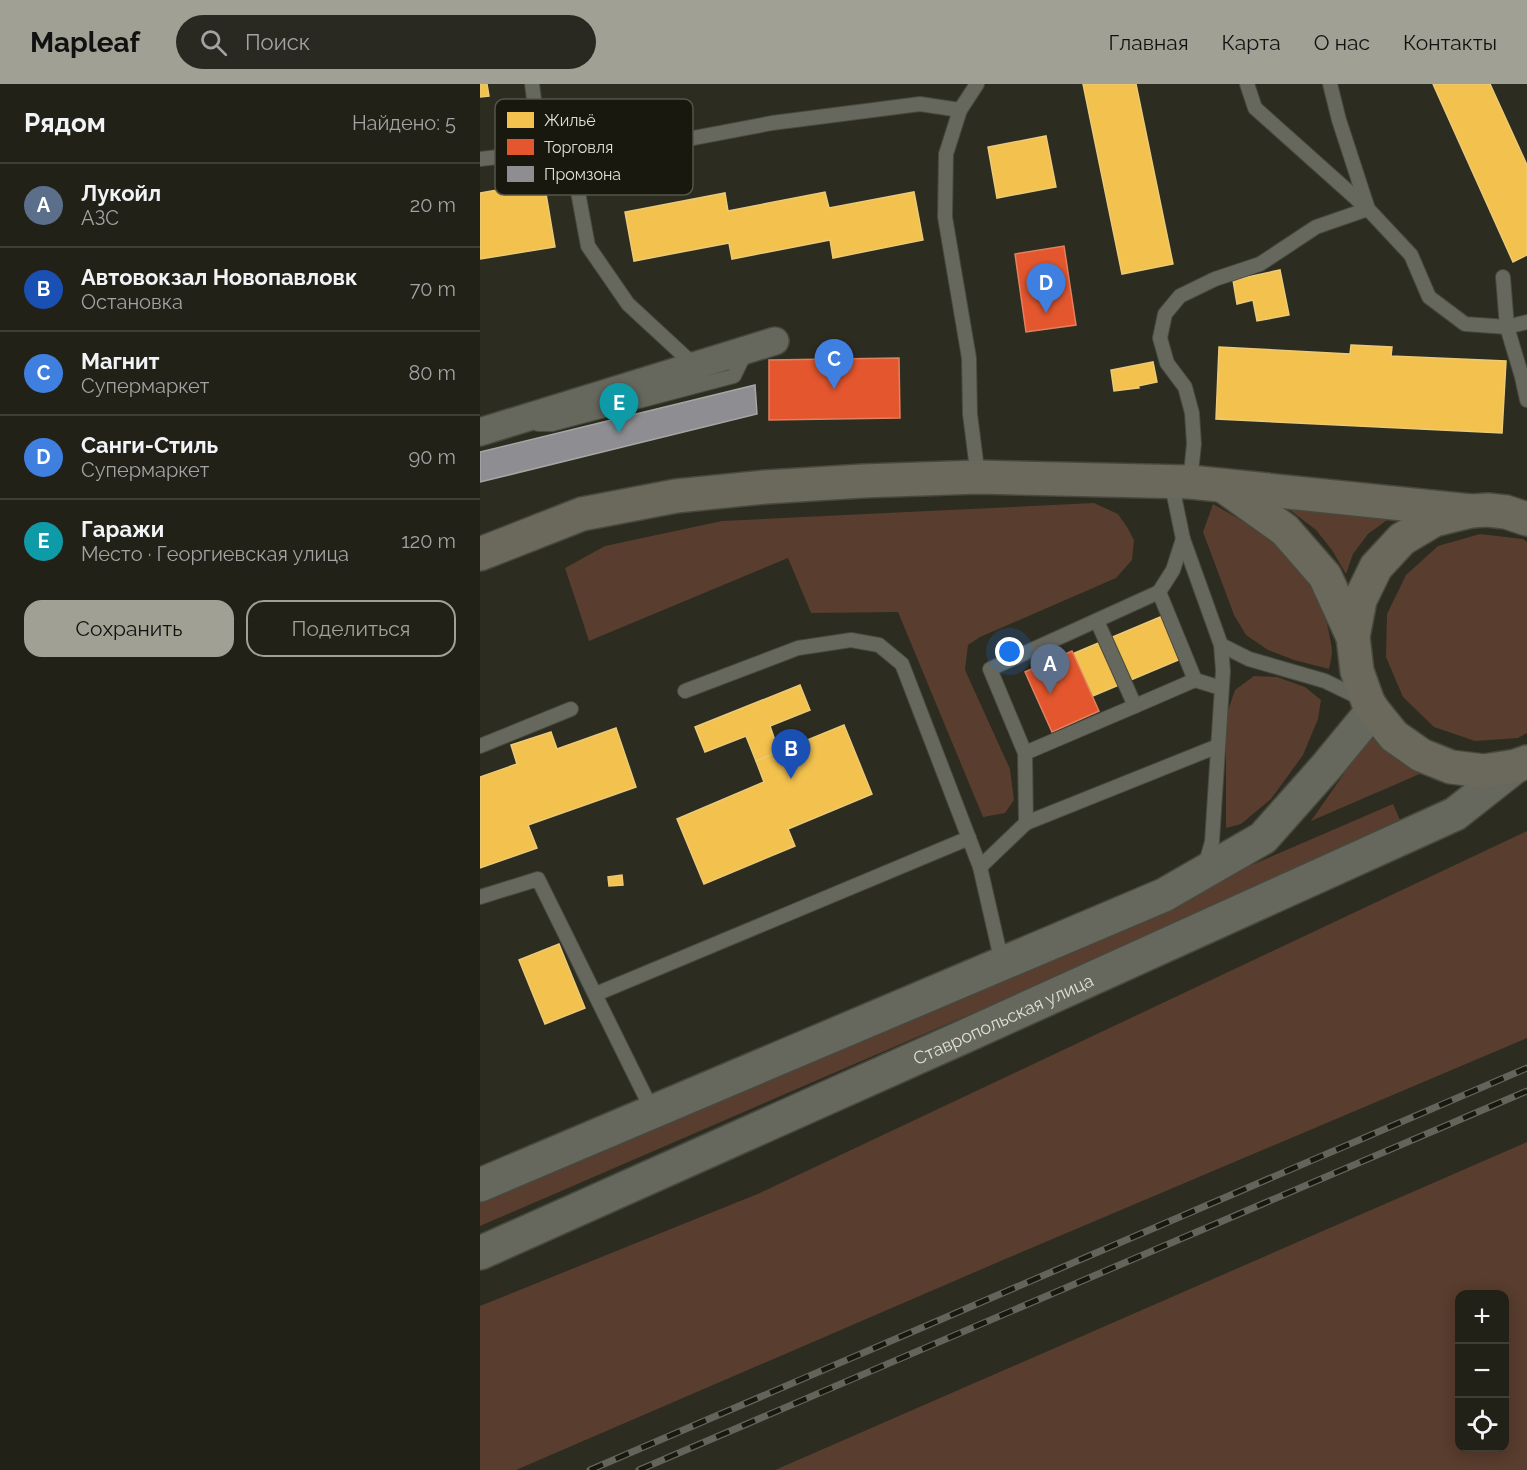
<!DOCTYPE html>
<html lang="ru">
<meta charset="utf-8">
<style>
body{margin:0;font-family:Raleway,sans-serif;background:#292921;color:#f1f3f6}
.controls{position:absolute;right:18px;bottom:18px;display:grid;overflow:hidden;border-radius:12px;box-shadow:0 3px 15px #0003}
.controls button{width:54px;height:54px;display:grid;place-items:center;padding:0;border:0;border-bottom:2px solid #3e3e37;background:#212118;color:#f1f3f6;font:30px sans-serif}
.you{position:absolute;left:530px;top:568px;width:21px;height:21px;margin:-15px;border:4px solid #fff;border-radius:50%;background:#1a73e8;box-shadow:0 0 0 9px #1a73e833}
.badge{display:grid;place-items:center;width:39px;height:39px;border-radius:50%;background:#a0a194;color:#fff;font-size:20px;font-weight:700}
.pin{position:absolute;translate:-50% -50px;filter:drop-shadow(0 2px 3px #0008)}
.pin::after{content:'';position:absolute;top:32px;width:21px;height:18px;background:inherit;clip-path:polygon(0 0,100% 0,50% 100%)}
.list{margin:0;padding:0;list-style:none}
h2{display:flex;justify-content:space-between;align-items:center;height:78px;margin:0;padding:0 24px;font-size:26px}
h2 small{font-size:20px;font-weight:400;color:#a2a3a2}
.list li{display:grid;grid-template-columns:39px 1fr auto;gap:18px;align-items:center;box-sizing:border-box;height:84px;padding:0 24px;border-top:2px solid #3e3e37}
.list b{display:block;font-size:22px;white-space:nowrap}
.list p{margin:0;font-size:20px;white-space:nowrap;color:#a2a3a2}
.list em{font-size:20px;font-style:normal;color:#a2a3a2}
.actions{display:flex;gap:12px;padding:18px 24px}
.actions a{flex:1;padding:14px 0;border:2px solid #a0a194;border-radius:18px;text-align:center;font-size:21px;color:#a0a194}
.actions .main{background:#a0a194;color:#111}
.icon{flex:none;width:33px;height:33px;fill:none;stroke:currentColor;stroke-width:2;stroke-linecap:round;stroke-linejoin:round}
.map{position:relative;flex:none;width:1047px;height:1386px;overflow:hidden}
header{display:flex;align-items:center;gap:36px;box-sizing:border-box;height:84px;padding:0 30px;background:#a0a194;color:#111}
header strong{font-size:28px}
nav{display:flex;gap:33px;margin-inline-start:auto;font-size:21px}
.search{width:420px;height:54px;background:#292921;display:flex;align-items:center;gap:15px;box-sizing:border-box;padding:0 21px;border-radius:33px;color:#a2a3a2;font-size:22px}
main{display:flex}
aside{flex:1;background:#212118}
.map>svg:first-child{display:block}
</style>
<header>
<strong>Mapleaf</strong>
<div class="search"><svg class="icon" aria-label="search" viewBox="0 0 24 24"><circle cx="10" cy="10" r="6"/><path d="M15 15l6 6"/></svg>Поиск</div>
<nav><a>Главная</a><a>Карта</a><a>О нас</a><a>Контакты</a></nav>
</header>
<main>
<aside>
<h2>Рядом<small>Найдено: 5</small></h2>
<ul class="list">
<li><span class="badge" style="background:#5c6f8a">A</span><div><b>Лукойл</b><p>АЗС</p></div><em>20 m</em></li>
<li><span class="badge" style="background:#1a4fb4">B</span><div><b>Автовокзал Новопавловк</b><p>Остановка</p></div><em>70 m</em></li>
<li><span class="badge" style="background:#3f7fe0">C</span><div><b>Магнит</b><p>Супермаркет</p></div><em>80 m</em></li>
<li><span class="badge" style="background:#3f7fe0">D</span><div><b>Санги-Стиль</b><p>Супермаркет</p></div><em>90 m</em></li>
<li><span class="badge" style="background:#0f9aa8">E</span><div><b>Гаражи</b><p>Место · Георгиевская улица</p></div><em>120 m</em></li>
</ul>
<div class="actions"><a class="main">Сохранить</a><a>Поделиться</a></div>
</aside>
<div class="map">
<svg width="1047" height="1386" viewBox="0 0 1047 1386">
<rect width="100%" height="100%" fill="#2c2c20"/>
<!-- green -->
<g fill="#593d2e" fill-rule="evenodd">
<path d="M809,417L914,431L888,450L873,470L866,490L852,466L836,446L810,426Z"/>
<path d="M614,419L638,430L647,443L654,456L652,476L636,494L500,553L488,561L485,586L530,685L534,716L525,729L503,733L418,528L331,529L308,474L109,557L85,484L125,462L242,437Z"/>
<path d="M733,420C784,448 831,481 847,540C849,548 851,558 852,567C852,573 850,579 849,585L814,576L788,566L766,551L754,531L723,448Z"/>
<path d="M1000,450L1043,455L1047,458V649L1038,654L995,657L954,643L923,613L906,573L907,530L926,491L958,462Z"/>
<path d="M774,592L797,593L825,603L841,616L838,635L823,671L791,715L761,740L746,744V632L755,606Z"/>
<path d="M883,643L942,689L831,737L863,691Z"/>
<path d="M913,720L923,743L0,1142V1114Z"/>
<path d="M1047,747V954L523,1176L36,1386H0V1222L280,1109Z"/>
<path d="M1047,1058V1386H295ZM980,1210H1024V1364H980Z"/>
</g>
<!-- homes -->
<g fill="#f2c14e" stroke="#ecca76" stroke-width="1.5">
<path d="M0,0H7L9,12L0,13Z"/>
<path d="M603,0H656L693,180L642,190Z"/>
<path d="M953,0H1010L1047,81V171L1033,178Z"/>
<path d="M566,52L576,103L517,114L508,63Z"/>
<path d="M64,98L75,163L0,175V109Z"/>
<path d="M345,108L349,124L434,108L443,156L353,174L350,156L252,175L249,159L154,177L145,128L245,109L248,127Z"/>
<path d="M800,186L809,231L777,237L773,216L757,220L753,196Z"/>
<path d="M871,261L912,263L911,272L1026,277L1022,349L736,335L739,263L870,270Z"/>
<path d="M673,278L677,298L658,302L659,304L634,307L631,286Z"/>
<path d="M692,528L710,571L608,614L590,571Z"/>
<path d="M320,601L330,626L290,642L299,668L276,677L266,652L225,668L215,643Z"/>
<path d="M364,641L392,710L308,745L315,762L224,800L197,735L284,698L276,677Z"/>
<path d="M136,644L156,703L48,741L57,764L0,784V693L37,680L31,661L71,648L77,665Z"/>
<path d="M142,791L143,801L129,802L128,793Z"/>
<path d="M79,860L105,924L65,940L39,876Z"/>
</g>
<!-- shops -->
<g fill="#e4572e" stroke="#e2805f" stroke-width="1.5">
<path d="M584,162L596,241L546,248L535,170Z"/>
<path d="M419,274L420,334L289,336V276Z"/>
<path d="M592,567L619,627L572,648L545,588Z"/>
</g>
<!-- industry -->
<path fill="#8d8d92" stroke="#a6a6a5" stroke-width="1.5" d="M275,301L277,330L0,398V368Z"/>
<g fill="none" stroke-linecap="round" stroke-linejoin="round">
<!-- service casing -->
<g stroke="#48493e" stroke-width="16">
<g id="service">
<path d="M52,0L55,23"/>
<path d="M497,0L480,26L466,70L465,133L489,274L490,330L498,393"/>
<path d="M767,0L775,24L888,125L859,36L850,0"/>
<path d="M0,75L90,65L108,162L148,220L214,281"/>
<path d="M92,77L292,39L440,20L480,26"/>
<path d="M1023,193L1027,243L1042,293L1047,316"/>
<path d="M58,340H72L254,292L266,267"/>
<path d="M691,397L703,455L741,561L743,587L732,758L725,782"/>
<path d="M710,398L714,360L712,329L705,303L687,279L680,254L685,230L700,212L735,195L780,180L836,143L888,125L931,171L949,213L985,240L1027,243L1047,238"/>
<path d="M679,508L715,596L741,604"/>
<path d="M617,537L655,622L715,596"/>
<path d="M741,561L769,575L845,597L882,615"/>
<path d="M205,607L318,564L371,556L399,561L422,580L500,783L522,879"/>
<path d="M0,662L91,625"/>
<path d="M545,669L655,622"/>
<path d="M546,739L738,662"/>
<path d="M500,783L546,739L545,669L510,585L679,508L693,486L703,455"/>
<path d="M0,813L58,795L173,1028"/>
<path d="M116,910L489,754"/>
</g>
</g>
<!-- minor casing -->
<g stroke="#48493e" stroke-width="30">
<path id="minor" d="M0,348L295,257"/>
</g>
<!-- secondary casing -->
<g stroke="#48493e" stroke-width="36">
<g id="secondary">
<path d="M0,1101L684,811L783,754L846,683L893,626"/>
<path id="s1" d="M0,1169L483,953L975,730L1036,682"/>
</g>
</g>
<!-- primary casing -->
<g stroke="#48493e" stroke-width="36">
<g id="primary">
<path d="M745,403L805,446L845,492L873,553"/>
<path d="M1047,435L1026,428L1008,426L991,427L954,436L922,455L896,483L880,516L873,553L877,587L888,618L893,626L914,652L941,671L971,683L1004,687L1036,682L1047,678"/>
<path d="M0,470L102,430L196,412L286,403L383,397L498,393L710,398L991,427"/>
</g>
</g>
<!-- service -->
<use href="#service" stroke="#66675d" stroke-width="14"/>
<!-- minor -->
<use href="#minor" stroke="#66675d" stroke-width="27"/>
<!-- secondary -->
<use href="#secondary" stroke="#66675d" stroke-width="33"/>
<!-- primary -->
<use href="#primary" stroke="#6b685c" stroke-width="33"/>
<!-- rail casing -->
<g stroke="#63645b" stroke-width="7">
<g id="rail">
<path d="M110,1386L1047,984"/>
<path d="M159,1386L1047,1007"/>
</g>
</g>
<!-- rail -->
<use href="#rail" stroke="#18180e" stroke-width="4.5" stroke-dasharray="14" stroke-linecap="butt"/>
</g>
<g text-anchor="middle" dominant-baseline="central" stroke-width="6" stroke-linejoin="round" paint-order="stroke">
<!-- street labels -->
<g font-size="18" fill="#dfe0d2" stroke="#18180e">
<text stroke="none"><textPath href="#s1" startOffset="573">Ставропольская улица</textPath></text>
</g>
</g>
<!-- legend -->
<rect x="15" y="15" width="198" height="96" rx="9" fill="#18180e" stroke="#545449" stroke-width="1.5"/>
<rect x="27" y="28" width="27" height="16" fill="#f2c14e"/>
<rect x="27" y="55" width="27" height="16" fill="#e4572e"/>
<rect x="27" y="82" width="27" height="16" fill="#8d8d92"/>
<g font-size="16" fill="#dfe0d2">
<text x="64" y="42">Жильё</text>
<text x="64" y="69">Торговля</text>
<text x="64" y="96">Промзона</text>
</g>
</svg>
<div class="controls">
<button>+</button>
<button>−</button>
<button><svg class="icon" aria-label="locate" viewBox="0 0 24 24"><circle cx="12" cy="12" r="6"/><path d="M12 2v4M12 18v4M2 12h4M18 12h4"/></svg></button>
</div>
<div class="you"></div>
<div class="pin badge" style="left:570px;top:610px;background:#5c6f8a">A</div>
<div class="pin badge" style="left:311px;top:695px;background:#1a4fb4">B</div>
<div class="pin badge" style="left:354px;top:305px;background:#3f7fe0">C</div>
<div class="pin badge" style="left:566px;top:229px;background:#3f7fe0">D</div>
<div class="pin badge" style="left:139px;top:349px;background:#0f9aa8">E</div>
</div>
</main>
